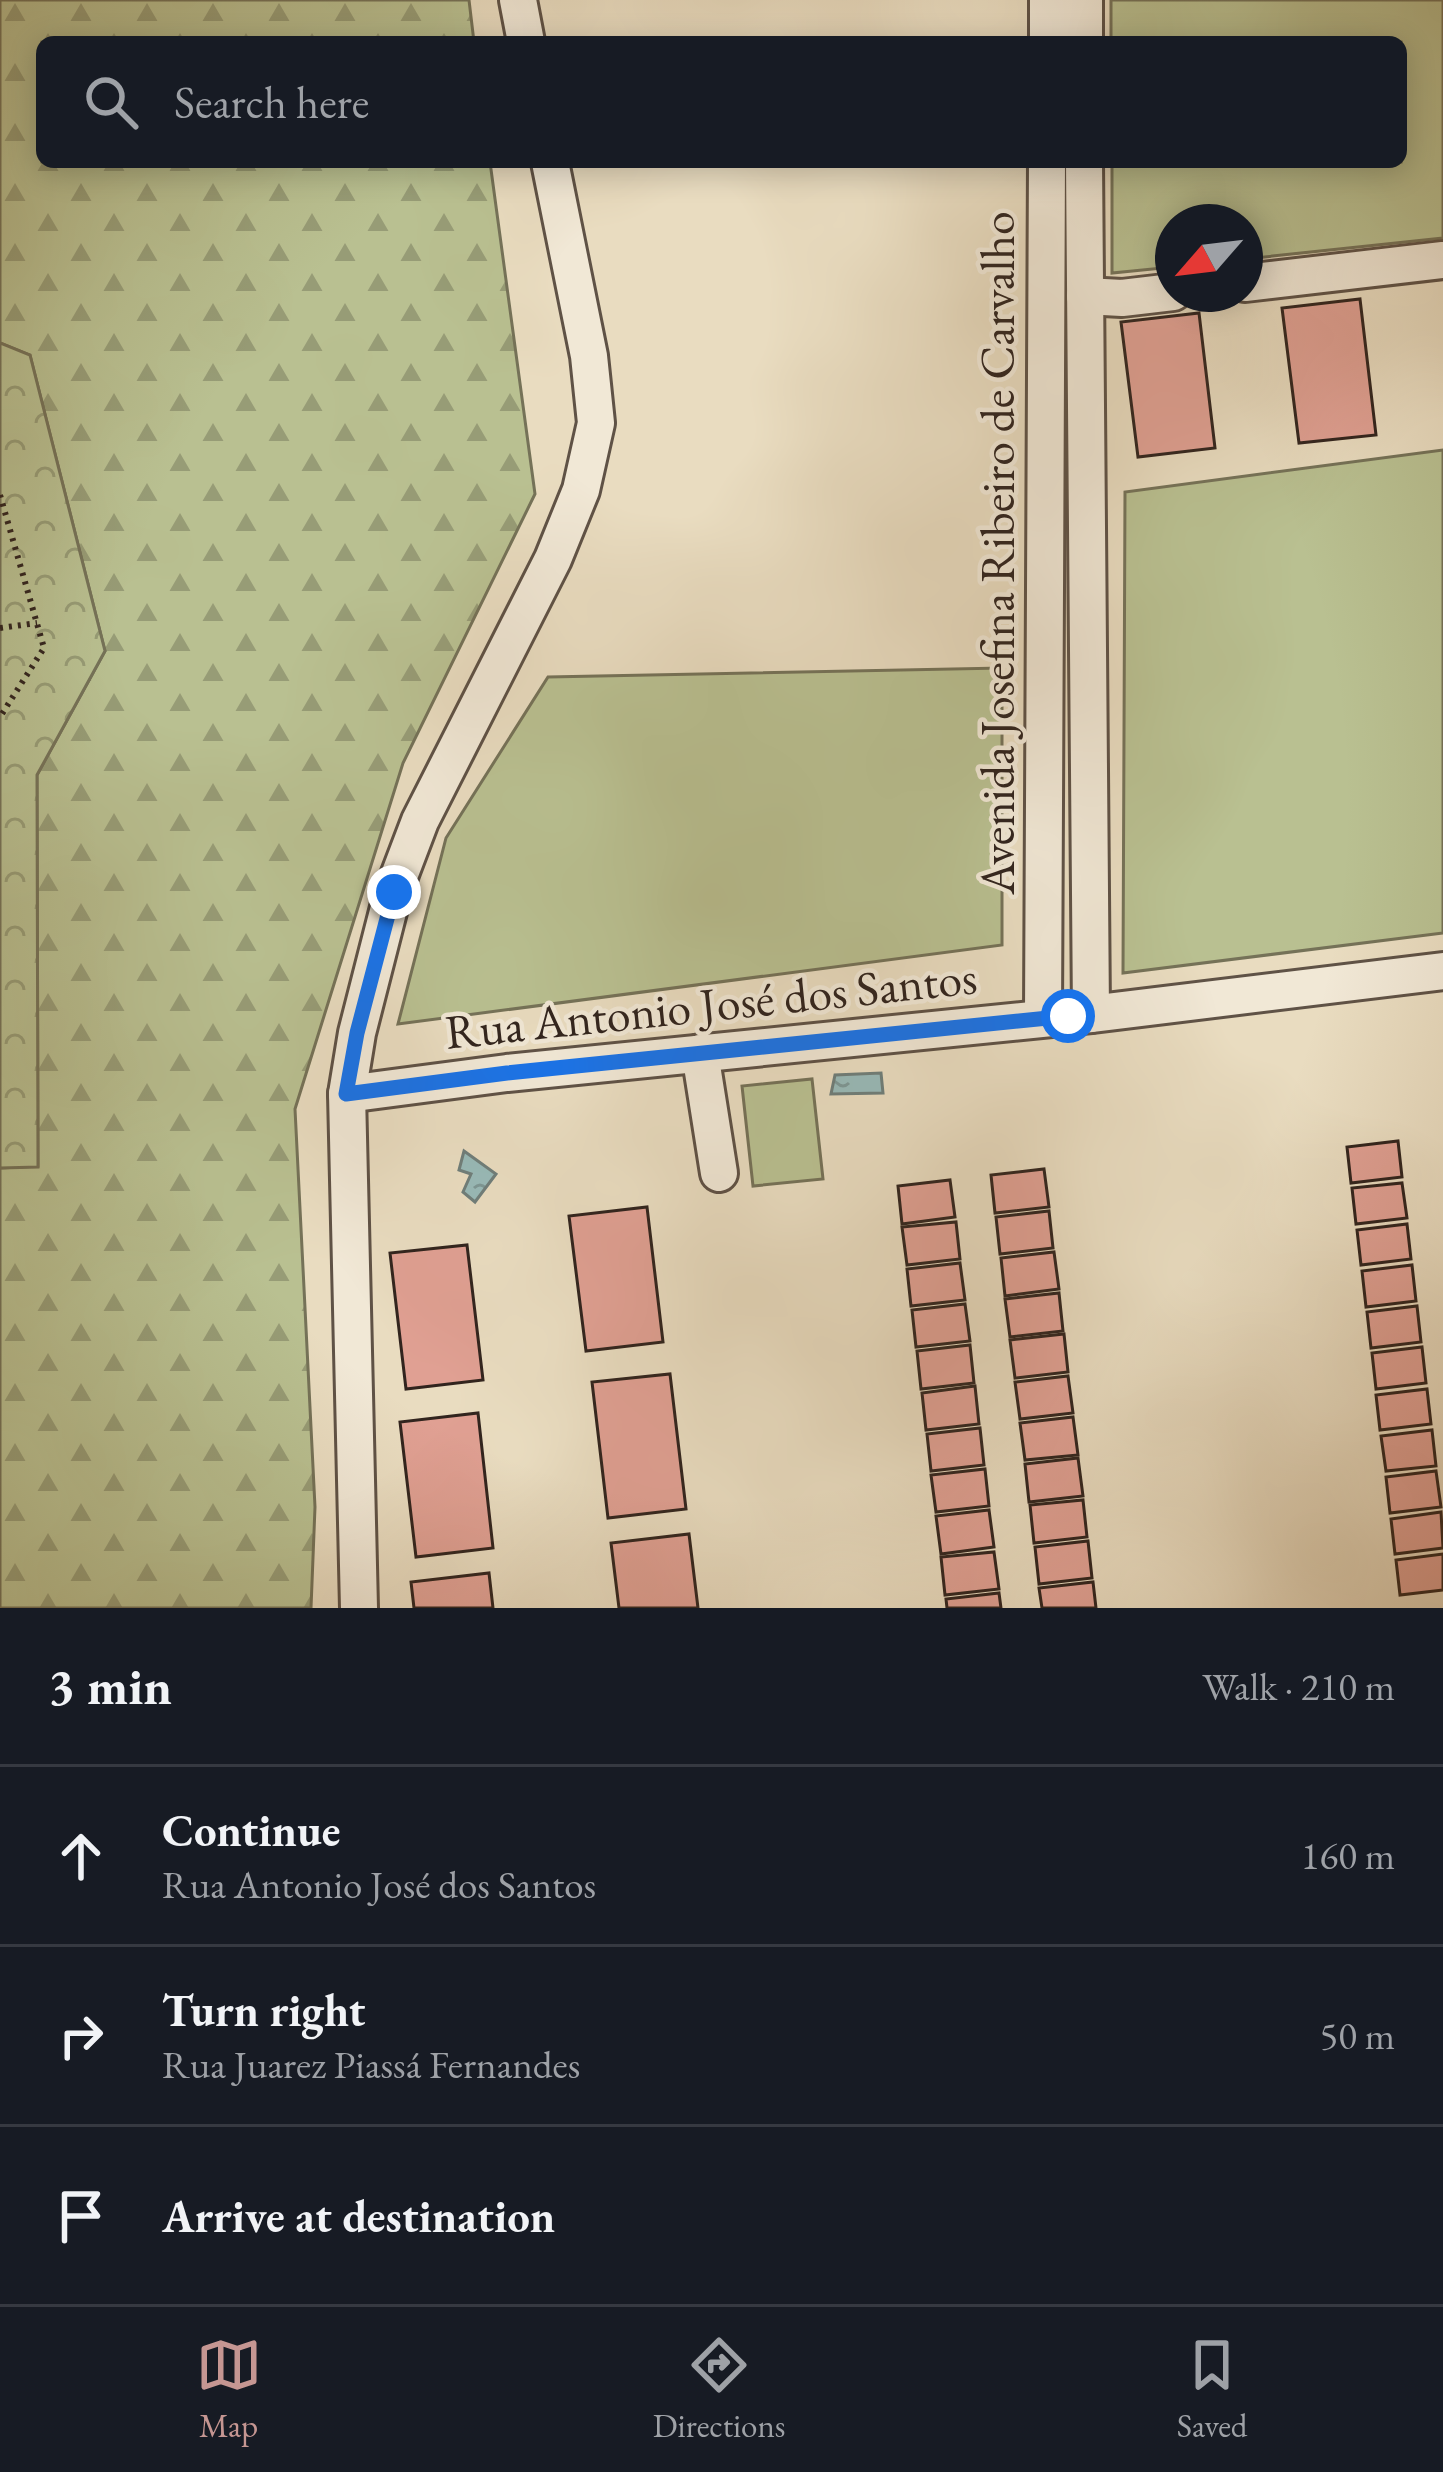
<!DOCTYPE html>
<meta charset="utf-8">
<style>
body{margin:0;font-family:"EB Garamond",serif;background:#20242c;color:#f1f3f6}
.compass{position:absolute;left:1155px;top:204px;width:108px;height:108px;border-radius:50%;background:#171b24;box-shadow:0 6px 30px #0003;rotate:242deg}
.stop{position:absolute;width:36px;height:36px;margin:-27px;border:9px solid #1a73e8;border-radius:50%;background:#fff}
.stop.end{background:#1a73e8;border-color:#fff;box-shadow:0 3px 12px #0008}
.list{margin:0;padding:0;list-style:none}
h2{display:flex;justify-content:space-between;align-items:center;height:156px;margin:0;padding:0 48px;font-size:51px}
h2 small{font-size:39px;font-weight:400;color:#9ea1a6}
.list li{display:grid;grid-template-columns:78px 1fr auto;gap:36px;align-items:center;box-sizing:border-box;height:180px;padding:0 48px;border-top:3px solid #363941}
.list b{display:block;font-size:45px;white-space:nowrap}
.list p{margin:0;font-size:39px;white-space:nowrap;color:#9ea1a6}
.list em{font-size:39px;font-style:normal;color:#9ea1a6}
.icon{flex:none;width:66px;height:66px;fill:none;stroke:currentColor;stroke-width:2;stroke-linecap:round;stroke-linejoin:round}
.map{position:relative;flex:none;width:1443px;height:1608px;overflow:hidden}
.search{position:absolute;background:#171b24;box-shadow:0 6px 30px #0003;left:36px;right:36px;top:36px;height:132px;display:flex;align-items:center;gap:30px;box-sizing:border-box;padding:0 42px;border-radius:18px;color:#9ea1a6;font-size:45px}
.sheet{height:696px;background:#171b24}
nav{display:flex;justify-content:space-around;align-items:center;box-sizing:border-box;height:168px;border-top:3px solid #363941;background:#171b24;font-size:33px;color:#9ea1a6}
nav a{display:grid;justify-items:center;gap:6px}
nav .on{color:#c59692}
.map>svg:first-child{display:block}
</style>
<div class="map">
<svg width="1443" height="1608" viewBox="0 0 1443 1608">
<defs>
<pattern id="forest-firs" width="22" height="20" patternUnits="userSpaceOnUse" patternTransform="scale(3)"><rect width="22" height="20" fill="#b9c091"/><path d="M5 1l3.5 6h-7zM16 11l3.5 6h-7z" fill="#979c76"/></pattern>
<pattern id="park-crowns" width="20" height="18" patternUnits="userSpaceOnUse" patternTransform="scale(3)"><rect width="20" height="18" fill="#b9c091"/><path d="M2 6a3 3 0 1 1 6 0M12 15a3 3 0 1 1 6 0" fill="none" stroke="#979c76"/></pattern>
<pattern id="water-ripples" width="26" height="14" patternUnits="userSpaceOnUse" patternTransform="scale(3)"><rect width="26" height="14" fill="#98bab8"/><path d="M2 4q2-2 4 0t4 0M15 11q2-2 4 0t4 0" fill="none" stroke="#7d9795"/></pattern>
</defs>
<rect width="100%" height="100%" fill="#e9dcc0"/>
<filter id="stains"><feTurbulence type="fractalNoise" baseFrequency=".00167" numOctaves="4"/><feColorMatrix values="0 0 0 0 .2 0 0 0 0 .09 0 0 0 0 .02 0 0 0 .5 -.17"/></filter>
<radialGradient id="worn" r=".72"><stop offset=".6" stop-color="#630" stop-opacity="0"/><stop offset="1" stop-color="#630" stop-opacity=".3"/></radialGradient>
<!-- grass -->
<g fill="#b9c091" stroke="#757258" stroke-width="3">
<path d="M1111,0H1443V238L1245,259V222H1173V267L1112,273V162H1401V42H1111Z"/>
<path d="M1443,450V933L1123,973L1125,492Z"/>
<path d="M1002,668V945L398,1024L446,838L548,677Z"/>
<path d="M812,1079L823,1179L753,1186L742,1086Z"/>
</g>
<!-- forest -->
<path fill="url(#forest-firs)" stroke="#757258" stroke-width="3" d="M0,0H469L474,42H42V162H490L535,494L403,763L295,1109L315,1507L311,1608H0V1168L38,1166L37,775L105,651L30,355L0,343Z"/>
<!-- park -->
<path fill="url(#park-crowns)" stroke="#757258" stroke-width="3" d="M0,343L30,355L105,651L37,775L38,1167L0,1168Z"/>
<!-- water -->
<g fill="url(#water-ripples)" stroke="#6f7e7a" stroke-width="3">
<path d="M881,1073L883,1093L831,1094L835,1075Z"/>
<path d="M464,1151L496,1174L475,1202L463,1192L471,1174L459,1170Z"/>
</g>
<!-- building -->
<g fill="#e0a093" stroke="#31241e" stroke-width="3">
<path d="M1360,299L1376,435L1299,443L1282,308Z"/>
<path d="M1199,313L1215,448L1138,457L1121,322Z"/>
<path d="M1398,1141L1402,1177L1351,1183L1347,1147Z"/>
<path d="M1044,1169L1049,1207L995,1213L991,1175Z"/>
<path d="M950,1180L955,1217L902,1224L898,1186Z"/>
<path d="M1402,1183L1407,1218L1356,1224L1352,1188Z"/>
<path d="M647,1207L663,1342L586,1351L569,1216Z"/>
<path d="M1049,1211L1053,1248L1000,1254L996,1217Z"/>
<path d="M956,1222L960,1259L907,1265L902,1227Z"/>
<path d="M1407,1224L1411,1259L1361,1265L1357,1230Z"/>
<path d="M467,1245L483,1380L406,1389L390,1253Z"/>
<path d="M1054,1252L1059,1289L1005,1296L1001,1258Z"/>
<path d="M960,1263L965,1300L911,1306L907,1269Z"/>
<path d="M1412,1265L1416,1301L1366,1307L1362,1271Z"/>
<path d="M1059,1293L1063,1331L1010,1337L1005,1299Z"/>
<path d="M965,1304L970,1341L916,1347L912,1310Z"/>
<path d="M1417,1306L1421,1342L1371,1348L1367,1312Z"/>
<path d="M1064,1334L1068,1372L1015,1378L1010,1340Z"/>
<path d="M970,1345L974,1383L921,1389L917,1351Z"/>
<path d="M1422,1347L1426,1383L1376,1389L1372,1353Z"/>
<path d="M670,1374L686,1509L608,1518L592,1382Z"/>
<path d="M1068,1376L1073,1413L1020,1419L1015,1382Z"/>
<path d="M975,1386L979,1424L926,1430L922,1393Z"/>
<path d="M1427,1389L1431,1424L1380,1430L1376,1395Z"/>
<path d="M478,1413L493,1548L416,1557L400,1422Z"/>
<path d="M1073,1417L1078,1455L1025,1460L1020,1423Z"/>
<path d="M980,1428L984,1465L931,1471L927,1434Z"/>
<path d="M1432,1430L1436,1466L1386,1471L1381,1436Z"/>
<path d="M1078,1458L1083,1496L1029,1502L1025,1464Z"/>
<path d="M985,1469L989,1506L936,1512L931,1475Z"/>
<path d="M1436,1471L1441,1507L1390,1513L1386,1477Z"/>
<path d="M1083,1500L1087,1537L1034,1543L1030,1505Z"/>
<path d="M989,1510L994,1547L941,1554L936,1516Z"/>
<path d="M1441,1512L1443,1548L1395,1554L1391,1519Z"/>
<path d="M689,1534L698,1608H619L611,1543Z"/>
<path d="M1088,1541L1092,1578L1039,1584L1035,1547Z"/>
<path d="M994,1552L999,1589L945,1595L941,1557Z"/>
<path d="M1443,1554V1590L1400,1595L1396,1560Z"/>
<path d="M489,1573L493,1608H414L411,1582Z"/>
<path d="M1093,1582L1096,1608H1042L1039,1588Z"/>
<path d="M999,1593L1001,1608H947L946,1599Z"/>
</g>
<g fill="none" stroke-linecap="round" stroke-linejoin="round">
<!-- minor casing -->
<g stroke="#5f5246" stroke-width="42">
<g id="minor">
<path d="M518,0L526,42"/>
<path d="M1084,0V42"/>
<path d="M1048,42V0"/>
<path d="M1084,162L1091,1014"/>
<path d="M1245,283L1443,260"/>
<path d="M1085,296L1122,298L1173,292"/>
<path d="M1043,1017L1047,162"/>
<path d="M700,1053L719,1173"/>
<path d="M347,1094L507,1073L1091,1014L1443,971"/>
<path d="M359,1608L347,1094L357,1033L393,892L420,821L553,559L581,490L596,423L589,356L550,162"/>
</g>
</g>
<!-- path -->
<g stroke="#31241e" stroke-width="6" stroke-dasharray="3 6" stroke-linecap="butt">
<path d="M0,495L44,648L0,717"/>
<path d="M0,628L37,623"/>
</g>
<!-- minor -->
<use href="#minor" stroke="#f1e8d6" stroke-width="36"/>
</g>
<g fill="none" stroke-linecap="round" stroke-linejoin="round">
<!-- route -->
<path stroke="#1a73e8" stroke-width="15" d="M394,892L357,1033L346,1094L507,1073L1068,1016"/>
</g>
<g text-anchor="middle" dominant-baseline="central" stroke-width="9" stroke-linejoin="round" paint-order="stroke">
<!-- street labels -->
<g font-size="48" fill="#31241e" stroke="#f1e8d6">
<text transform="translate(997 553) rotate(-90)">Avenida Josefina Ribeiro de Carvalho</text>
<text transform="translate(711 1004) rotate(-6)">Rua Antonio José dos Santos</text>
</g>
</g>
<rect width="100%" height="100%" filter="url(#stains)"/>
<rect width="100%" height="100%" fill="url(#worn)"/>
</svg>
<svg class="compass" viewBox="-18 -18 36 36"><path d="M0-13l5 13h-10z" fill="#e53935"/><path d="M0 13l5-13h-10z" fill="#9ea1a6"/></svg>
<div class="stop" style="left:1068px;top:1016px"></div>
<div class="stop end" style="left:394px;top:892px"></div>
<div class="search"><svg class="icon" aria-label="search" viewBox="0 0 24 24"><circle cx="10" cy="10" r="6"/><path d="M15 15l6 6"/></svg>Search here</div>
</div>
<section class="sheet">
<h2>3 min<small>Walk · 210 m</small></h2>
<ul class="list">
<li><svg class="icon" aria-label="ahead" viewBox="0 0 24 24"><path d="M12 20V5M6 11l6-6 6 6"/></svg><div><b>Continue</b><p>Rua Antonio José dos Santos</p></div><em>160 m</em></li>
<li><svg class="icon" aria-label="right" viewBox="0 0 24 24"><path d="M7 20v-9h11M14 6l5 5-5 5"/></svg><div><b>Turn right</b><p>Rua Juarez Piassá Fernandes</p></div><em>50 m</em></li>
<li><svg class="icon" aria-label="arrive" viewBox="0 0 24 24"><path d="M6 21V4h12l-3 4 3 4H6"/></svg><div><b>Arrive at destination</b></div></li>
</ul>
</section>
<nav>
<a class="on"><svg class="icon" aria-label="map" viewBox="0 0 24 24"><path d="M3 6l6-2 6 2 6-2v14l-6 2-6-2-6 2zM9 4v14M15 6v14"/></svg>Map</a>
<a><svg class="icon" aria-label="directions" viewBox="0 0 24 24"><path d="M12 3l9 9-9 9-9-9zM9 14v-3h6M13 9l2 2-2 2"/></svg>Directions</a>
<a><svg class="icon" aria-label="saved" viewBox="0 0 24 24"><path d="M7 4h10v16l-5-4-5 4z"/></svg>Saved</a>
</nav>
